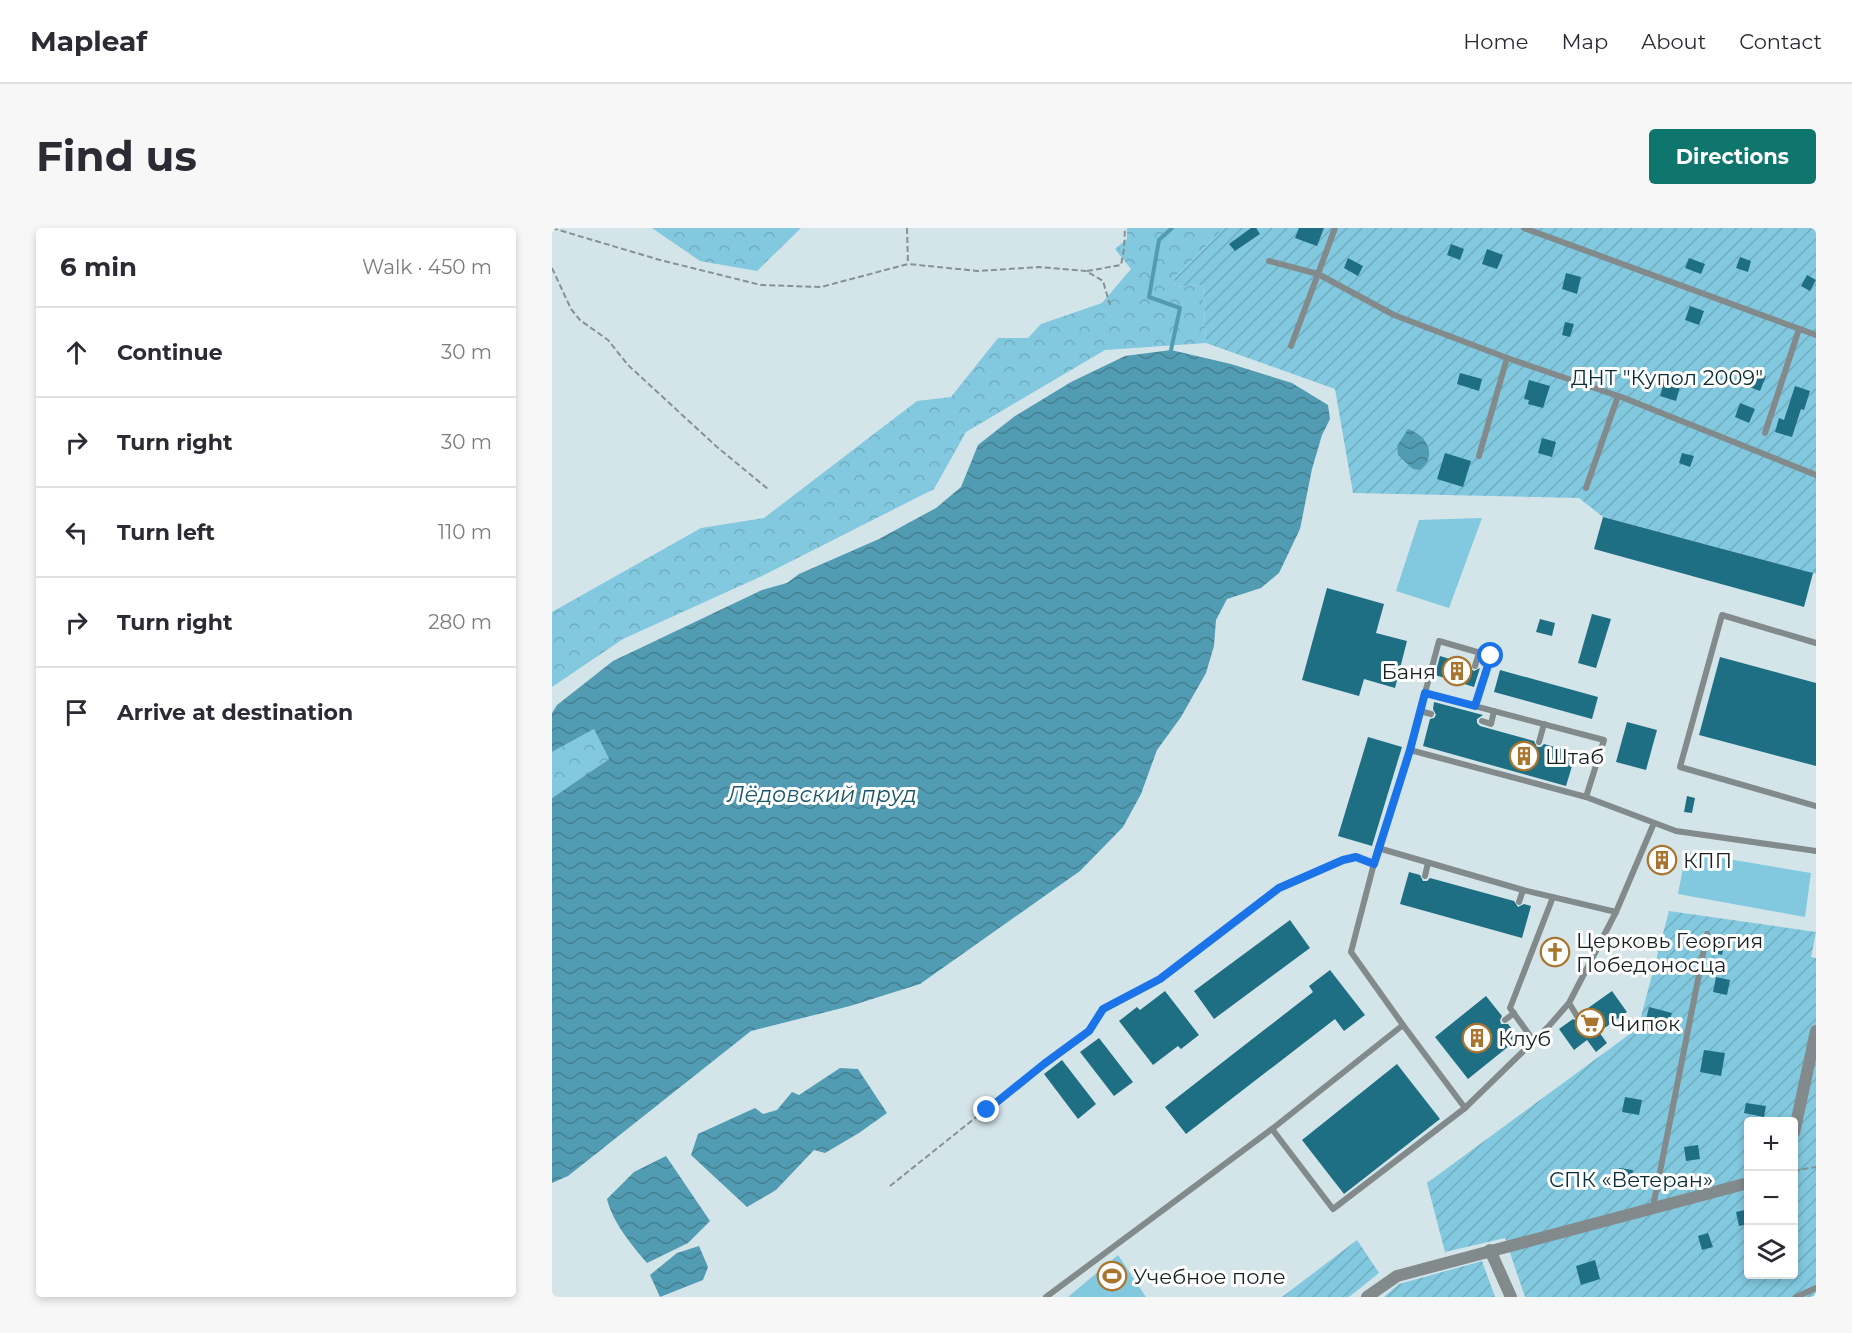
<!DOCTYPE html>
<meta charset="utf-8">
<style>
body{margin:0;font-family:Montserrat,sans-serif;background:#f7f7f7;color:#2b2b33}
.controls{position:absolute;right:18px;bottom:18px;display:grid;overflow:hidden;border-radius:6px;box-shadow:0 3px 9px #0003}
.controls button{width:54px;height:54px;display:grid;place-items:center;padding:0;border:0;border-bottom:2px solid #e1e1e2;background:#fff;color:#2b2b33;font:30px sans-serif}
.stop{position:absolute;width:18px;height:18px;margin:-14px;border:4px solid #1a73e8;border-radius:50%;background:#fff}
.stop.end{background:#1a73e8;border-color:#fff;box-shadow:0 2px 6px #0008}
.list{margin:0;padding:0;list-style:none}
h2{display:flex;justify-content:space-between;align-items:center;height:78px;margin:0;padding:0 24px;font-size:26px}
h2 small{font-size:20px;font-weight:400;color:#7c7c81}
.list li{display:grid;grid-template-columns:39px 1fr auto;gap:18px;align-items:center;box-sizing:border-box;height:90px;padding:0 24px;border-top:2px solid #e1e1e2}
.list b{display:block;font-size:22px;white-space:nowrap}
.list em{font-size:20px;font-style:normal;color:#7c7c81}
.icon{flex:none;width:33px;height:33px;fill:none;stroke:currentColor;stroke-width:2;stroke-linecap:round;stroke-linejoin:round}
.map{position:relative;flex:none;width:1264px;height:1069px;overflow:hidden;border-radius:6px}
header{display:flex;align-items:center;gap:36px;box-sizing:border-box;height:84px;padding:0 30px;background:#fff;border-bottom:2px solid #e1e1e2}
header strong{font-size:28px}
nav{display:flex;gap:33px;margin-inline-start:auto;font-size:21px}
.intro{display:flex;align-items:center;justify-content:space-between;box-sizing:border-box;height:144px;padding:0 36px}
h1{margin:0;font-size:42px}
.button{padding:15px 27px;border-radius:6px;background:#0f766e;color:#fff;font-size:21px;font-weight:700}
main{display:flex;gap:36px;padding:0 36px}
aside{flex:1;background:#fff;border-radius:6px;box-shadow:0 3px 9px #0003}
.map>svg:first-child{display:block}
</style>
<header>
<strong>Mapleaf</strong>
<nav><a>Home</a><a>Map</a><a>About</a><a>Contact</a></nav>
</header>
<div class="intro"><h1>Find us</h1><a class="button">Directions</a></div>
<main>
<aside>
<h2>6 min<small>Walk · 450 m</small></h2>
<ul class="list">
<li><svg class="icon" aria-label="ahead" viewBox="0 0 24 24"><path d="M12 20V5M6 11l6-6 6 6"/></svg><div><b>Continue</b></div><em>30 m</em></li>
<li><svg class="icon" aria-label="right" viewBox="0 0 24 24"><path d="M7 20v-9h11M14 6l5 5-5 5"/></svg><div><b>Turn right</b></div><em>30 m</em></li>
<li><svg class="icon" aria-label="left" viewBox="0 0 24 24"><path d="M17 20v-9H6M10 6l-5 5 5 5"/></svg><div><b>Turn left</b></div><em>110 m</em></li>
<li><svg class="icon" aria-label="right" viewBox="0 0 24 24"><path d="M7 20v-9h11M14 6l5 5-5 5"/></svg><div><b>Turn right</b></div><em>280 m</em></li>
<li><svg class="icon" aria-label="arrive" viewBox="0 0 24 24"><path d="M6 21V4h12l-3 4 3 4H6"/></svg><div><b>Arrive at destination</b></div></li>
</ul>
</aside>
<div class="map">
<svg width="1264" height="1069" viewBox="0 0 1264 1069">
<defs>
<pattern id="forest-crowns" width="20" height="18" patternUnits="userSpaceOnUse" patternTransform="scale(1.5)"><rect width="20" height="18" fill="#82c8df"/><path d="M2 6a3 3 0 1 1 6 0M12 15a3 3 0 1 1 6 0" fill="none" stroke="#70acbf"/></pattern>
<pattern id="garden-furrows" width="10" height="10" patternUnits="userSpaceOnUse" patternTransform="scale(1.5)"><rect width="10" height="10" fill="#82c8df"/><path d="M-1 1l2-2M0 10L10 0M9 11l2-2" fill="none" stroke="#70acbf"/></pattern>
<pattern id="water-waves" width="16" height="10" patternUnits="userSpaceOnUse" patternTransform="scale(1.5)"><rect width="16" height="10" fill="#529cb3"/><path d="M0 5q4-4 8 0t8 0" fill="none" stroke="#437f91"/></pattern>
</defs>
<rect width="100%" height="100%" fill="#d4e5ea"/>
<!-- forest -->
<g fill="url(#forest-crowns)">
<path d="M100,0H249L205,43L148,33Z"/>
<path d="M575,0H672L622,50L623,59L651,57L654,115L553,122L414,204L382,261L210,348L71,411L0,459V384L149,300L212,290L365,173L399,169L446,110H476L489,96L550,75L579,41L563,21L575,11Z"/>
<path d="M42,501L57,531L0,570V524Z"/>
</g>
<!-- park -->
<g fill="#82c8df">
<path d="M930,290L897,380L844,363L867,292Z"/>
<path d="M1134,624L1259,645L1253,689L1126,666Z"/>
<path d="M566,1027L594,1069H516Z"/>
</g>
<!-- garden -->
<g fill="url(#garden-furrows)" fill-rule="evenodd">
<path d="M672,0H1264V346L1051,289L1027,270L801,265L783,161L654,115L651,57L623,59L622,50Z"/>
<path d="M1117,683L1264,704L1259,729L1264,730V1069H973L953,1010L893,1024L875,955L1086,800ZM1196,894H1242V1046H1196Z"/>
<path d="M805,1012L827,1045L797,1069H730Z"/>
<path d="M930,1033L943,1069H832L847,1056Z"/>
</g>
<!-- water -->
<g fill="url(#water-waves)">
<path d="M619,122L679,136L740,155L776,177L778,191L770,207L760,241L748,301L727,345L709,360L675,371L664,392L662,418L654,445L629,489L605,522L589,566L571,599L528,643L368,756L298,778L199,803L16,948L0,955V570L57,531L42,501L0,524V485L5,477L61,433L210,362L235,355L247,346L327,311L384,280L409,259L426,217L463,188L519,154L573,128Z"/>
<path d="M856,201C875,207 886,228 868,242L861,241L846,227L845,218Z"/>
<path d="M288,840L306,841L335,885L307,905L273,925L262,922L224,962L195,979L139,927L146,906L203,880L211,886L225,882L240,864L247,867Z"/>
<path d="M114,928L158,993L136,1015L95,1035C80,1018 60,993 55,971L82,944Z"/>
<path d="M147,1018L156,1039L151,1052L108,1069L98,1047L125,1025Z"/>
</g>
<g fill="none" stroke-linecap="round" stroke-linejoin="round">
<!-- stream -->
<path stroke="#529cb3" stroke-width="4" d="M619,122L628,80L597,69L607,12L620,0"/>
</g>
<!-- building -->
<g fill="#1f6f84">
<path d="M699,0H704L708,6L683,23L677,16Z"/>
<path d="M747,0H772L765,18L743,10Z"/>
<path d="M899,16L912,21L908,32L895,27Z"/>
<path d="M935,21L951,27L945,41L930,36Z"/>
<path d="M1188,29L1199,33L1196,44L1184,40Z"/>
<path d="M796,30L811,38L806,48L792,40Z"/>
<path d="M1137,30L1153,36L1149,46L1133,40Z"/>
<path d="M1014,45L1029,49L1025,66L1010,61Z"/>
<path d="M1255,47L1264,52L1258,63L1249,58Z"/>
<path d="M1138,78L1152,83L1147,97L1133,92Z"/>
<path d="M1013,94L1022,96L1018,109L1010,107Z"/>
<path d="M1199,142L1214,148L1208,163L1192,157Z"/>
<path d="M908,145L930,151L927,163L905,156Z"/>
<path d="M1114,147L1130,152L1124,173L1108,168Z"/>
<path d="M977,152L998,158L991,180L976,176L977,172L972,171Z"/>
<path d="M1243,158L1258,163L1252,182L1249,181L1240,209L1223,204L1227,190L1232,192Z"/>
<path d="M1188,175L1203,181L1197,195L1183,189Z"/>
<path d="M990,210L1004,214L1000,229L986,225Z"/>
<path d="M893,225L919,233L911,259L885,251Z"/>
<path d="M1130,225L1142,228L1138,239L1127,235Z"/>
<path d="M1051,289L1261,345L1252,379L1042,321Z"/>
<path d="M775,360L832,376L824,405L855,413L843,460L812,451L807,468L750,452Z"/>
<path d="M1040,386L1059,391L1044,440L1026,435Z"/>
<path d="M988,391L1003,395L1000,408L984,404Z"/>
<path d="M888,428L918,437L919,441L922,443L928,440L922,459L883,447Z"/>
<path d="M1168,429L1264,455V538L1147,507Z"/>
<path d="M948,442L1046,469L1040,491L942,464Z"/>
<path d="M882,474L931,487L925,491V495L928,498L982,513L985,519H989L992,516L1024,525L1014,558L871,518L878,491L882,490L884,487L881,481Z"/>
<path d="M1075,494L1105,502L1094,542L1064,534Z"/>
<path d="M816,509L850,519L820,618L786,608Z"/>
<path d="M1135,568L1143,570L1140,585L1132,584Z"/>
<path d="M1107,618L1119,621L1114,642L1102,639Z"/>
<path d="M857,644L868,647L871,653H875L878,650L962,673L966,679L972,676L979,678L970,710L848,676Z"/>
<path d="M738,692L758,720L662,791L642,763Z"/>
<path d="M1166,709L1174,711L1170,727L1162,725Z"/>
<path d="M1003,713L1011,717L1009,722L1013,723L1009,732L1005,731L1003,735L994,731L997,726L992,724L997,716L1001,718Z"/>
<path d="M778,742L813,787L792,803L783,791L634,906L613,879L761,764L757,758Z"/>
<path d="M1164,749L1178,752L1175,767L1161,764Z"/>
<path d="M613,763L647,807L629,821L626,818L601,837L567,793L585,779L588,782Z"/>
<path d="M1060,763L1075,784L1047,804L1055,815L1044,824L1035,812L1022,822L1007,801L1021,791L1025,793L1028,792L1029,785Z"/>
<path d="M934,768L950,788L948,792L949,796H956L967,810L916,851L883,809Z"/>
<path d="M1097,779L1120,785L1115,801L1093,796Z"/>
<path d="M547,810L581,854L562,868L528,824Z"/>
<path d="M1152,822L1173,825L1169,848L1148,844Z"/>
<path d="M510,832L544,876L526,891L492,846Z"/>
<path d="M845,836L888,891L792,966L750,912Z"/>
<path d="M1073,869L1090,872L1087,887L1070,884Z"/>
<path d="M1194,875L1214,878L1212,889L1192,885Z"/>
<path d="M1146,917L1148,931L1134,933L1132,919Z"/>
<path d="M1067,940L1081,942L1079,958L1065,956Z"/>
<path d="M1197,981V996L1187,998L1184,984Z"/>
<path d="M1156,1005L1161,1019L1150,1022L1146,1008Z"/>
<path d="M1043,1032L1048,1051L1029,1057L1024,1038Z"/>
</g>
<g fill="none" stroke-linecap="round" stroke-linejoin="round">
<!-- path -->
<g stroke="#859195" stroke-width="2" stroke-dasharray="6 3" stroke-linecap="butt">
<path d="M0,0L108,32L209,57L269,59L356,36L426,43L487,39L534,43L551,53L558,77"/>
<path d="M355,0L356,36"/>
<path d="M0,40L19,81L28,92L56,112L76,137L165,219L216,261"/>
<path d="M535,43L569,37L572,21L573,0"/>
<path d="M1242,940L1246,942L1264,939"/>
<path d="M338,958L492,835L537,803L551,781L608,751L727,660L791,632L804,629L814,633"/>
</g>
<!-- lane -->
<g stroke="#838a8c" stroke-width="6">
<path d="M783,0L766,46L842,87L955,130L1072,170L1264,247"/>
<path d="M972,0L1264,107"/>
<path d="M717,33L766,46L739,118"/>
<path d="M1213,205L1247,101"/>
<path d="M927,228L955,130"/>
<path d="M1034,260L1066,168"/>
<path d="M1264,415L1170,387L1128,539L1264,578"/>
<path d="M923,438L927,425"/>
<path d="M873,465L887,413L939,428L923,478"/>
<path d="M868,483L879,486"/>
<path d="M930,493L939,496L942,483"/>
<path d="M987,514L992,496"/>
<path d="M858,522L873,465L1052,512L1034,569"/>
<path d="M826,620L971,662L1064,684L1017,775L996,799L913,880L851,797"/>
<path d="M873,648L876,635"/>
<path d="M967,674L971,662"/>
<path d="M1064,684L1102,595"/>
<path d="M1017,775L1025,788"/>
<path d="M953,792L962,785"/>
<path d="M981,812L958,780L1001,669"/>
<path d="M720,901L781,981L913,880"/>
<path d="M1101,979L1155,706"/>
<path d="M494,1069L720,901L851,797L799,724L826,620L858,522L1034,569L1124,603L1264,623"/>
<path d="M1244,1069L1264,1060"/>
</g>
<!-- street -->
<g stroke="#838a8c" stroke-width="12">
<path d="M1242,905L1264,803"/>
<path d="M938,1022L959,1069"/>
<path d="M815,1069L845,1048L1196,955"/>
</g>
</g>
<g fill="none" stroke-linecap="round" stroke-linejoin="round">
<!-- route -->
<path stroke="#1a73e8" stroke-width="8" d="M435,882L492,836L537,803L551,781L608,751L727,660L791,632L804,629L822,636L858,522L873,465L923,478L939,428"/>
</g>
<!-- icons -->
<defs>
<g id="building-ring" transform="scale(1.5)"><circle r="9.5" fill="#fff" stroke="#a9742d" stroke-width="1.5"/><path d="M-4-6H4V6H1V3H-1V6H-4ZM-2.5-4.3h1.7v1.8h-1.7ZM.8-4.3h1.7v1.8H.8ZM-2.5-1h1.7V.8h-1.7ZM.8-1h1.7V.8H.8Z" fill="#a9742d"/></g>
<g id="church-ring" transform="scale(1.5)"><circle r="9.5" fill="#fff" stroke="#a9742d" stroke-width="1.5"/><path d="M-1.2-6h2.4v3.5h3.3v2.4h-3.3V6h-2.4V-.1h-3.3v-2.4h3.3Z" fill="#a9742d"/></g>
<g id="supermarket-ring" transform="scale(1.5)"><circle r="9.5" fill="#fff" stroke="#a9742d" stroke-width="1.5"/><path d="M-6-5.5h2.5l.6 2H6L4.5 2H-2.5L-4.4-4H-6ZM-1.5 3.2a1.3 1.3 0 1 0 .1 0ZM3 3.2a1.3 1.3 0 1 0 .1 0Z" fill="#a9742d"/></g>
<g id="stadium-ring" transform="scale(1.5)"><circle r="9.5" fill="#fff" stroke="#a9742d" stroke-width="1.5"/><path d="M0-5a6.5 5 0 1 0 0 10a6.5 5 0 1 0 0-10ZM-3.5-1.8h7v3.6h-7Z" fill="#a9742d"/></g>
</defs>
<g fill-rule="evenodd">
<use href="#building-ring" x="905" y="443"/>
<use href="#building-ring" x="972" y="528"/>
<use href="#building-ring" x="1110" y="632"/>
<use href="#church-ring" x="1003" y="724"/>
<use href="#supermarket-ring" x="1038" y="795"/>
<use href="#building-ring" x="925" y="810"/>
<use href="#stadium-ring" x="560" y="1048"/>
</g>
<g text-anchor="middle" dominant-baseline="central" stroke-width="6" stroke-linejoin="round" paint-order="stroke">
<!-- park labels -->
<g font-size="21" fill="#092e38" stroke="#fff">
<text x="1115" y="149">ДНТ "Купол 2009"</text>
<text x="1079" y="951">СПК «Ветеран»</text>
</g>
<!-- poi labels -->
<g font-size="21" fill="#1b2123" stroke="#fff" text-anchor="start">
<text x="884" y="443" text-anchor="end">Баня</text>
<text x="993" y="528">Штаб</text>
<text x="1131" y="632">КПП</text>
<text x="1024" y="712">Церковь Георгия<tspan x="1024" dy="24">Победоносца</tspan></text>
<text x="1059" y="795">Чипок</text>
<text x="946" y="810">Клуб</text>
<text x="581" y="1048">Учебное поле</text>
</g>
<!-- water labels -->
<g font-size="22" font-style="italic" fill="#195667" stroke="#fff">
<text x="270" y="566">Лёдовский пруд</text>
</g>
</g>
</svg>
<div class="controls">
<button>+</button>
<button>−</button>
<button><svg class="icon" aria-label="layers" viewBox="0 0 24 24"><path d="M12 4l9 5-9 5-9-5zM3 14l9 5 9-5"/></svg></button>
</div>
<div class="stop" style="left:939px;top:428px"></div>
<div class="stop end" style="left:435px;top:882px"></div>
</div>
</main>
